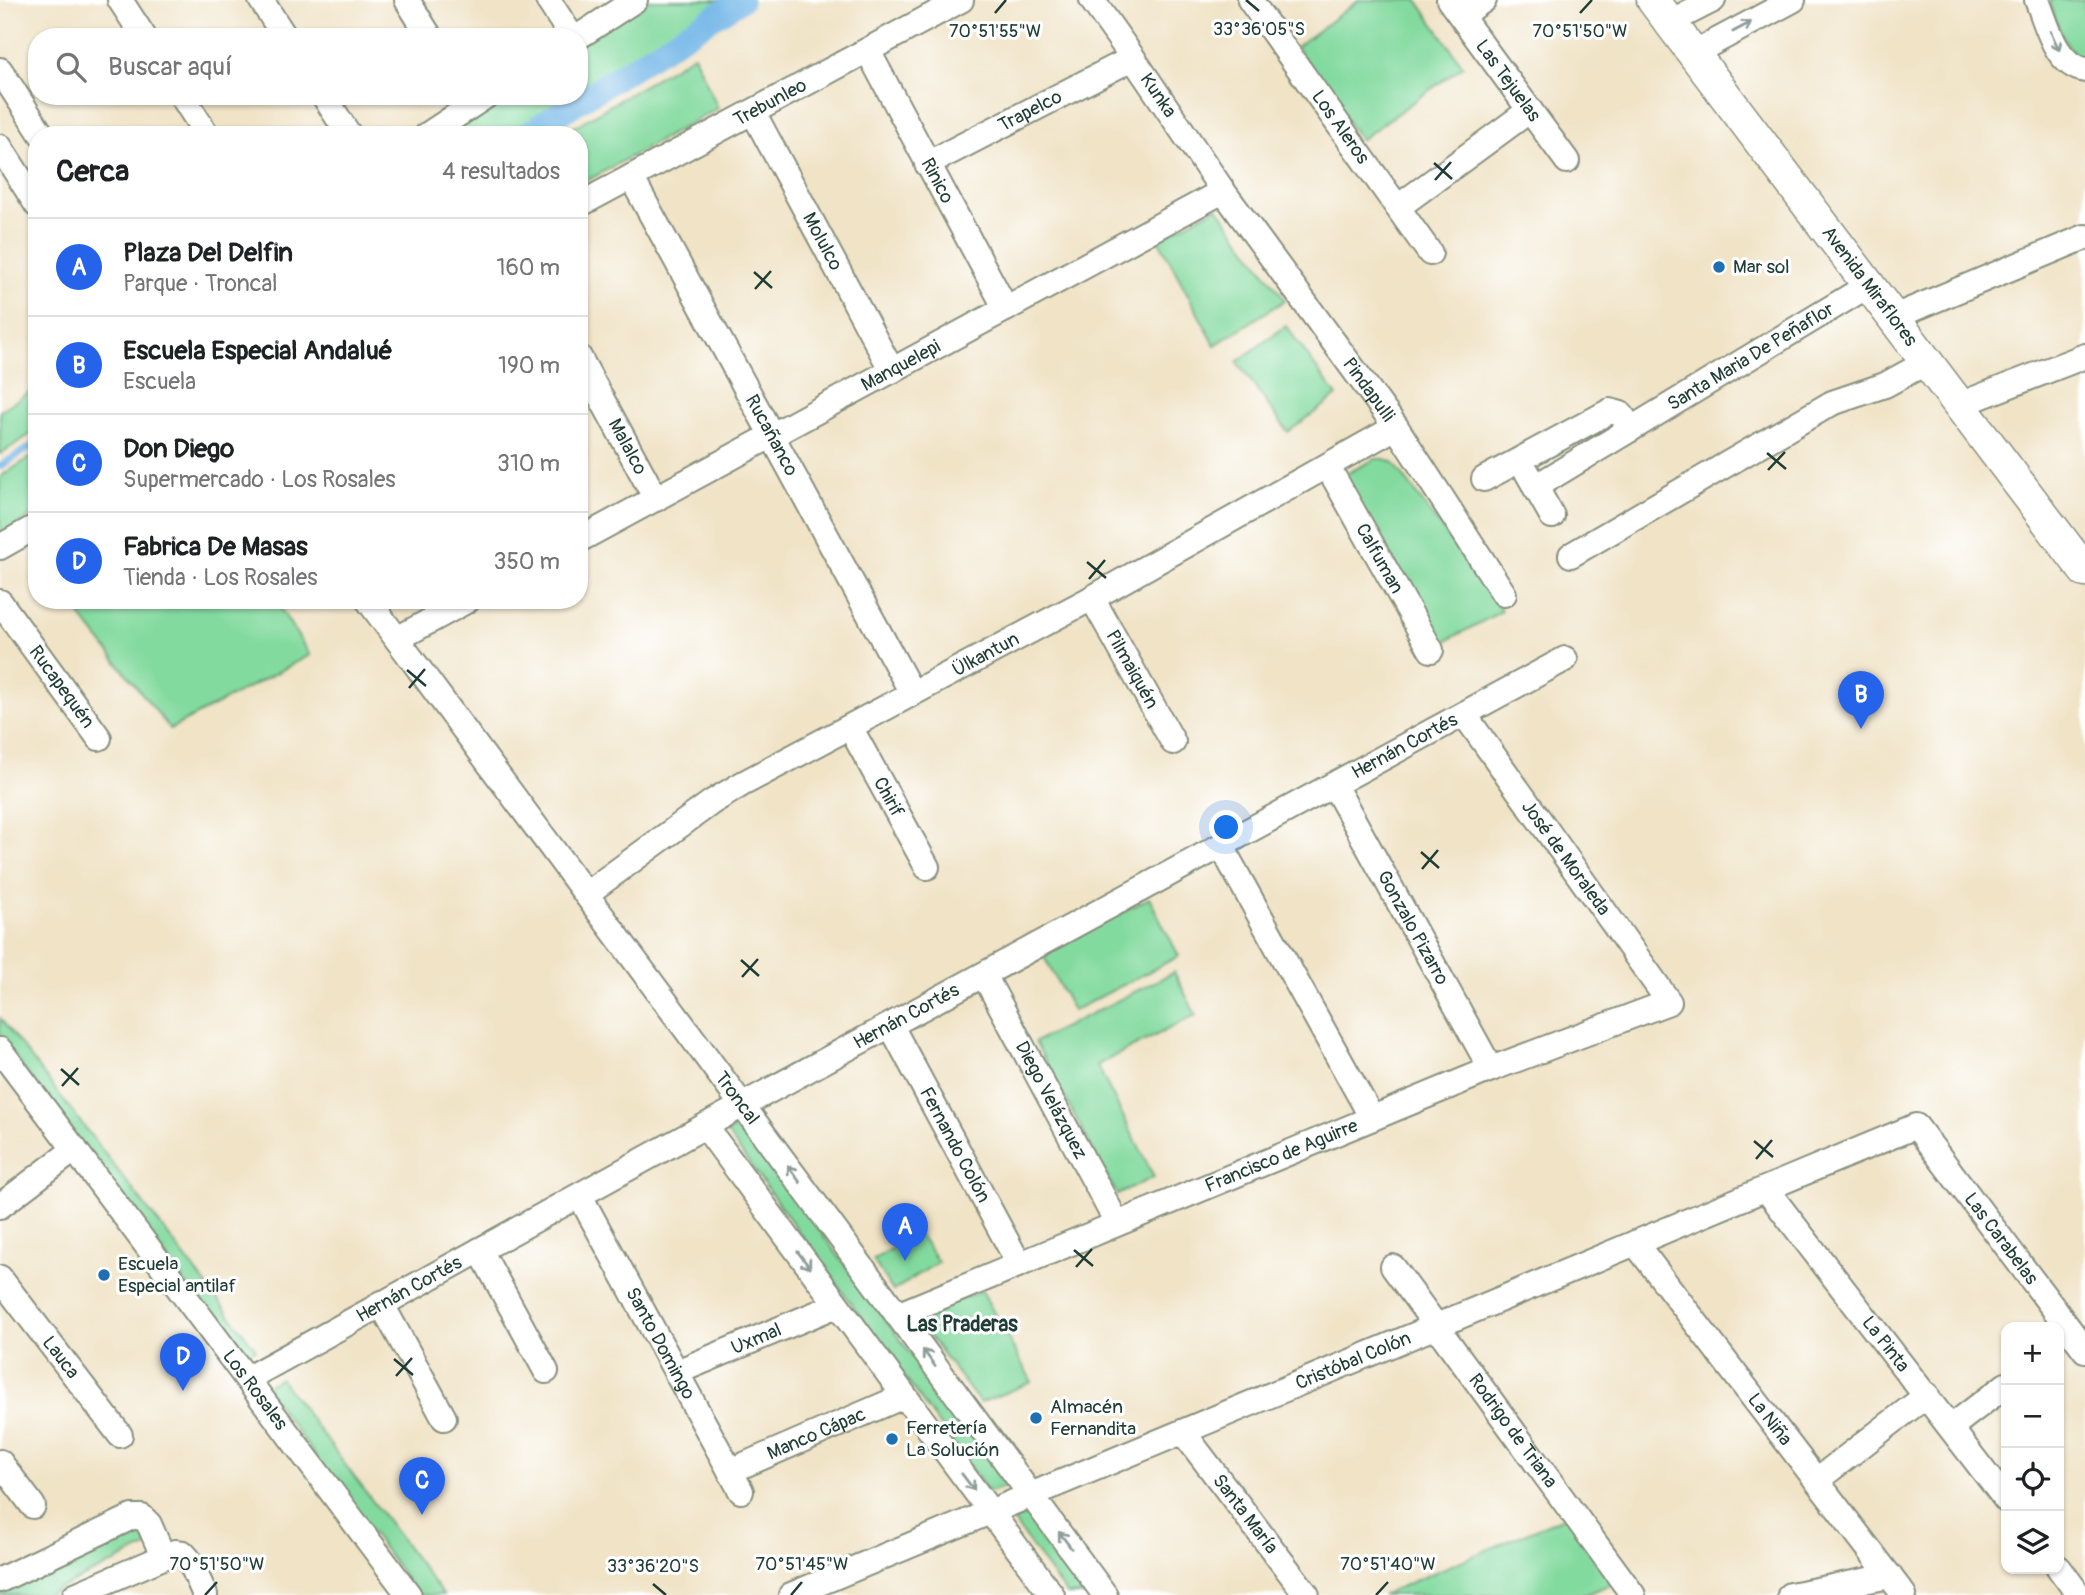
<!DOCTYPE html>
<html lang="es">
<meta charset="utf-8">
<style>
body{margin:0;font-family:Pangolin,sans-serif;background:#f2f2f2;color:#202124}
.controls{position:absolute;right:21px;bottom:21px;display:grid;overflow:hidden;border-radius:14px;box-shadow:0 2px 5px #0004}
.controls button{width:63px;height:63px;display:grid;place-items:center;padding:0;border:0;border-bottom:2px solid #e0e0e0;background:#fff;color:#202124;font:35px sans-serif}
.you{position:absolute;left:1227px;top:828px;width:24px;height:24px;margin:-18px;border:5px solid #fff;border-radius:50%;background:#1a73e8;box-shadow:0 0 0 10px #1a73e833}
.badge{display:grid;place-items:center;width:46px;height:46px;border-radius:50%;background:#2563eb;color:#fff;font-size:23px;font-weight:700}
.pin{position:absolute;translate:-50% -58px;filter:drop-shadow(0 2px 4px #0008)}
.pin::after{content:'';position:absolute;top:37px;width:24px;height:21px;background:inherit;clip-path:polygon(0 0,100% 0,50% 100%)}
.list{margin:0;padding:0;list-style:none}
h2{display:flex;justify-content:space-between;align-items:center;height:91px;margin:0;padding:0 28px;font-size:30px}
h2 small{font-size:23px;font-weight:400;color:#757577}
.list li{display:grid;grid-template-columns:46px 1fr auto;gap:21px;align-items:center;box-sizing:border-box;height:98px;padding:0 28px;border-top:2px solid #e0e0e0}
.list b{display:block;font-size:26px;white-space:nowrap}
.list p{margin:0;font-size:23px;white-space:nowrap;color:#757577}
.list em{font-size:23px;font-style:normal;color:#757577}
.icon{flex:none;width:38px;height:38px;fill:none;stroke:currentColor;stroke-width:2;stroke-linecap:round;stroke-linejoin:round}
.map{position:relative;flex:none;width:2085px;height:1595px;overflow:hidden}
.search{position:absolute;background:#fff;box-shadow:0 2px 5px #0004;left:28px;top:28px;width:560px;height:77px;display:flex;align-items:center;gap:18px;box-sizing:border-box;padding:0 24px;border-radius:28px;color:#757577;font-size:26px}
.panel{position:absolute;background:#fff;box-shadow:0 2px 5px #0004;left:28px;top:126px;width:560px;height:483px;border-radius:28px}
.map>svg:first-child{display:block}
</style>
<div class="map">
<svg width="2085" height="1595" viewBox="0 0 2085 1595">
<rect width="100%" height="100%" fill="#fff"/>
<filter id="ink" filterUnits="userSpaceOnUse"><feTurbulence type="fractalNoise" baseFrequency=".0143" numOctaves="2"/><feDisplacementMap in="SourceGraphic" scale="14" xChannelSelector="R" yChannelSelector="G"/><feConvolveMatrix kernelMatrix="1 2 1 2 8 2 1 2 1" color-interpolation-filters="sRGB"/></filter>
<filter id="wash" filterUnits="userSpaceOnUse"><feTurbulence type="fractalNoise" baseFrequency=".00686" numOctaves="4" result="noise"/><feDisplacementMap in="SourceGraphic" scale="28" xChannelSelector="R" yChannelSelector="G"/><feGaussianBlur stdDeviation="1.57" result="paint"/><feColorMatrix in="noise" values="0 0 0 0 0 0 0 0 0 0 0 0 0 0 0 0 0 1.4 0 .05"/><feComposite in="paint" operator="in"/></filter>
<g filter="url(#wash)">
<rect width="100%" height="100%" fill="#f0e3c6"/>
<!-- green -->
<g fill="#83da9f" stroke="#518c6a" stroke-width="2">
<path d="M648,0H723L579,91V45Z"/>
<path d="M1359,0H1417L1463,66L1360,140L1296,47Z"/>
<path d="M2049,0H2085V59C2064,54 2056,18 2049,0Z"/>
<path d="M694,55L718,108L579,185V135H561Z"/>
<path d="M500,96H571L510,135H440Z"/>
<path d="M1217,207L1285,300L1215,345L1158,239Z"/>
<path d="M1286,326L1337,396L1288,432L1237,362Z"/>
<path d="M37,387V430L0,454V411Z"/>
<path d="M37,453V513L0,534V477Z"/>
<path d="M1375,459H1385L1393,462L1502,611L1435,647L1338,478Z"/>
<path d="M68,600H275L310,655L170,729Z"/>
<path d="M1149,898L1179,956L1073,1011L1042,953Z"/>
<path d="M1174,972L1196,1015L1097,1065L1154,1177L1117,1195L1035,1042Z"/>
<path d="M0,1018L256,1349L241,1357L0,1037Z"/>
<path d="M741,1124L1008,1486L988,1492L727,1133Z"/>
<path d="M918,1232L938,1262L893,1291L873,1260Z"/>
<path d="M982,1291L1032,1382L980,1403L913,1315Z"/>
<path d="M280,1378L443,1595H418L264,1387Z"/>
<path d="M1035,1512L1095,1595H1067L1013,1521Z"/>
<path d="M1573,1513L1622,1580L1584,1595H1382Z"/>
<path d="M138,1522L149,1546L46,1595H0V1588Z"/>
</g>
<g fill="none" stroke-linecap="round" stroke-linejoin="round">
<!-- stream -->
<path stroke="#71b5e7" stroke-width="7" d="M0,466L37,443"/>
<!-- canal -->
<path stroke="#71b5e7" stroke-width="24" d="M525,135L741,0"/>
</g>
</g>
<g filter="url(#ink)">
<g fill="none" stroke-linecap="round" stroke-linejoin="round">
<!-- minor casing -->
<g stroke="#88907d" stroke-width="28">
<g id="minor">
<path d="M120,0L144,37"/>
<path d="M261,0L285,37"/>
<path d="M407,0L430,37"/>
<path d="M548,0L572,37"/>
<path id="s1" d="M1092,0L1133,58L1223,191L1396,427L1504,594"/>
<path id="s2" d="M1250,0L1430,253"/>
<path id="s3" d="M1449,0L1567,161"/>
<path d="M2037,0C2047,24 2055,65 2085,70"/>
<path d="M1461,16L1484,0"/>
<path d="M1670,22L1713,0"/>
<path d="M578,37L635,0"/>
<path id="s4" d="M868,51L1006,309"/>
<path d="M1692,54L1793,0"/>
<path d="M0,70L42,135"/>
<path d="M182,96L207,135"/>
<path d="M324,96L349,135"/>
<path id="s5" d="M753,112L892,371"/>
<path d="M427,135L486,96"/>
<path d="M0,147L37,205"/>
<path id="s6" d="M927,164L1133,58"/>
<path id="s7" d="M631,177L912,693"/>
<path id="s8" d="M579,205L961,0"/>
<path d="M1398,207L1530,110"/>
<path d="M1894,317L2085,237"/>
<path id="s9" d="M579,357L656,499"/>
<path d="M1959,405L2085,356"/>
<path id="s10" d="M1328,467L1431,650"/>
<path d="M1527,472L1552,516"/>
<path d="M1484,479L1610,411L1621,414L1631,429"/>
<path id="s11" d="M1535,487L1869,285"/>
<path id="s12" d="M579,540L1223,191"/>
<path d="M0,547L37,526"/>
<path d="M1571,555L1832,403L1885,385L1927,362"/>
<path id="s13" d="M1092,598L1173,742"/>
<path id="s14" d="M368,600L1105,1595"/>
<path id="s15" d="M0,602L99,738"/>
<path d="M397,639L468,600"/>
<path id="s16" d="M850,727L927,867"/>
<path id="s17" d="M1334,785L1491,1069"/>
<path d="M1223,846L1230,862L1372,1118"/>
<path id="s18" d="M586,894L712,802L742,784L1092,598L1396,427"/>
<path id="s19" d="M984,975L1117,1223"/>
<path id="s20" d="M891,1026L1019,1264"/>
<path id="s21" d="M0,1050L409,1595"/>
<path d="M705,1126L1052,1595"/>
<path id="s22" d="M1766,1189L2006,1500"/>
<path id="s23" d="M580,1196L741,1491"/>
<path d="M0,1206L75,1149"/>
<path id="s24" d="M1635,1243L1904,1595"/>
<path d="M480,1250L546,1371"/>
<path id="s25" d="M1393,1267L1633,1595"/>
<path id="s26" d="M0,1278L120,1435"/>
<path d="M381,1303L444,1418"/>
<path id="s27" d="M897,1315L1491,1069L1669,1002L1464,714"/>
<path id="s28" d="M677,1372L837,1305"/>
<path id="s29" d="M248,1378L743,1105L1565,659"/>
<path d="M1951,1427L2006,1385"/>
<path id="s30" d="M1183,1432L1307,1595"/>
<path d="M0,1462L33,1506"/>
<path id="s31" d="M730,1471L904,1396"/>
<path d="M1817,1480L1927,1395"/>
<path d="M2059,1568L2079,1595"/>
<path d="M0,1580L132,1517H142L149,1524L163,1556"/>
<path d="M75,1595L175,1552L183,1553L190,1561L205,1595"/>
<path id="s32" d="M791,1595L1916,1126L2085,1350"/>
<path d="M1790,1595L1890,1576"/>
</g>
</g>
<!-- major casing -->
<g stroke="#88907d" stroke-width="35">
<g id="major">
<path id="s33" d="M1653,0L2085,571"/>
</g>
</g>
<!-- minor -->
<use href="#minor" stroke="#fff" stroke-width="24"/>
<!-- major -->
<use href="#major" stroke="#fff" stroke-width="32"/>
</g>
<!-- one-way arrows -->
<defs><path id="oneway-shaft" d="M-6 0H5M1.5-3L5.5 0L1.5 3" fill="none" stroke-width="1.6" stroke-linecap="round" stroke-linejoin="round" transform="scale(1.75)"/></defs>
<g stroke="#8f9e9a">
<use href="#oneway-shaft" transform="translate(1742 27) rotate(-28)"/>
<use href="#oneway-shaft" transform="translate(2055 41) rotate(65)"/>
<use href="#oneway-shaft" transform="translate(794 1174) rotate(-126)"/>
<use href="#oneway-shaft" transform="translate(804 1260) rotate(53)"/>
<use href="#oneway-shaft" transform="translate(929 1358) rotate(-126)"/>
<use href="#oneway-shaft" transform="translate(968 1482) rotate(53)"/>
<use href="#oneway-shaft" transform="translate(1065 1540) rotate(-127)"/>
</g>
</g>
<!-- ticks -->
<path fill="none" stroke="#1f3d34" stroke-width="2.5" d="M1246,0L1259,11M995,13L1006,0M1580,13L1592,0M1434,163L1452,179M1435,180L1451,162M754,272L772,288M755,289L771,271M1767,453L1786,469M1768,470L1785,452M1087,562L1106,578M1089,579L1105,560M407,670L426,686M409,688L425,669M1421,852L1439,868M1422,869L1438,850M741,960L759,976M742,977L758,959M61,1069L79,1085M62,1086L78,1068M1754,1141L1773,1157M1756,1159L1772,1140M1074,1250L1093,1266M1076,1267L1092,1249M394,1359L413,1375M396,1376L412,1358M653,1584L666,1595M205,1595L217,1582M791,1595L802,1582M1376,1595L1388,1582"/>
<!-- markers -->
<g fill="#1f6fb2" stroke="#fff" stroke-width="2.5">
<circle cx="1719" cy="267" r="7"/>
<circle cx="104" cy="1275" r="7"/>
<circle cx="1036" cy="1418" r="7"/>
<circle cx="892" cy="1439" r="7"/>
</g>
<g text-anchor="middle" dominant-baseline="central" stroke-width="6" stroke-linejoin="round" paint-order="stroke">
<!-- street labels -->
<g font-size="19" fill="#1f3d34" stroke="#fff">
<text stroke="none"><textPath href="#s3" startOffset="100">Las Tejuelas</textPath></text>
<text stroke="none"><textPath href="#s1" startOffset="116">Kunka</textPath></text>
<text stroke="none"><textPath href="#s8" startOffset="217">Trebunleo</textPath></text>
<text stroke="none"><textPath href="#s6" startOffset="116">Trapelco</textPath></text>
<text stroke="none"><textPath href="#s2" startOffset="156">Los Aleros</textPath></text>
<text stroke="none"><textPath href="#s4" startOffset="147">Rinico</textPath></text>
<text stroke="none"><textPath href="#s5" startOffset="147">Molulco</textPath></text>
<text stroke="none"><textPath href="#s33" startOffset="359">Avenida Miraflores</textPath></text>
<text stroke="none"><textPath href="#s11" startOffset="252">Santa Maria De Peñaflor</textPath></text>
<text stroke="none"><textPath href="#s12" startOffset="366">Manquelepi</textPath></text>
<text stroke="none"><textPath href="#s1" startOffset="478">Pindapulli</textPath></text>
<text stroke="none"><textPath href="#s7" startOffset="294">Rucañanco</textPath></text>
<text stroke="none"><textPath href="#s9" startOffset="102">Malalco</textPath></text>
<text stroke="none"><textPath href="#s10" startOffset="105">Calfuman</textPath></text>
<text stroke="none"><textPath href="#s18" startOffset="467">Ülkantun</textPath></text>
<text stroke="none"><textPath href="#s13" startOffset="82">Pilmaiquén</textPath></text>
<text stroke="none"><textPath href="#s15" startOffset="105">Rucapequén</textPath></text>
<text stroke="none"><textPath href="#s29" startOffset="1318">Hernán Cortés</textPath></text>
<text stroke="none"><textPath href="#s16" startOffset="80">Chirif</textPath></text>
<text transform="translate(1566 858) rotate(54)">José de Moraleda</text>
<text stroke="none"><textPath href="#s17" startOffset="163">Gonzalo Pizarro</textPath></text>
<text stroke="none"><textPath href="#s29" startOffset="751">Hernán Cortés</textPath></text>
<text stroke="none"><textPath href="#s14" startOffset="620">Troncal</textPath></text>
<text stroke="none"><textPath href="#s19" startOffset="142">Diego Velázquez</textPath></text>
<text stroke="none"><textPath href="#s20" startOffset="135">Fernando Colón</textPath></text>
<text stroke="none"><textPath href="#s27" startOffset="416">Francisco de Aguirre</textPath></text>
<text stroke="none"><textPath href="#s32" startOffset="1360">Las Carabelas</textPath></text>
<text stroke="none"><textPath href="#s29" startOffset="184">Hernán Cortés</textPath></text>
<text stroke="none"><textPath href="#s28" startOffset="86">Uxmal</textPath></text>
<text stroke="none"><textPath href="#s23" startOffset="168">Santo Domingo</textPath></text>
<text stroke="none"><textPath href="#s22" startOffset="196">La Pinta</textPath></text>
<text stroke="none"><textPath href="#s26" startOffset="100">Lauca</textPath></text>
<text stroke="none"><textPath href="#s32" startOffset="609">Cristóbal Colón</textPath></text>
<text stroke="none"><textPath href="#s21" startOffset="425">Los Rosales</textPath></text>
<text stroke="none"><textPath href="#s24" startOffset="222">La Niña</textPath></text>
<text stroke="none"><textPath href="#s25" startOffset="203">Rodrigo de Triana</textPath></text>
<text stroke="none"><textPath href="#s31" startOffset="94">Manco Cápac</textPath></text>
<text stroke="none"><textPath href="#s30" startOffset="103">Santa María</textPath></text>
</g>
<!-- poi labels -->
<g font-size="19" fill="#1f3d34" stroke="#fff" text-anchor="start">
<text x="1733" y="267">Mar sol</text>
<text x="118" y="1264">Escuela<tspan x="118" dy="22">Especial antilaf</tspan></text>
<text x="1050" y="1407">Almacén<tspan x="1050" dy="22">Fernandita</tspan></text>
<text x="906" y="1428">Ferretería<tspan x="906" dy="22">La Solución</tspan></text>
</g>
<!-- neighbourhood labels -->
<g font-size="21" font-weight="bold" fill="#1f3d34" stroke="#fff">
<text x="962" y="1324">Las Praderas</text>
</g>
</g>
<g font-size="18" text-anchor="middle" fill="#1f3d34" stroke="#fff" stroke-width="6" stroke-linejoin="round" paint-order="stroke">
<text x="1259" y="35">33°36'05"S</text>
<text x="995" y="37">70°51'55"W</text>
<text x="1580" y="37">70°51'50"W</text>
<text x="217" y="1570">70°51'50"W</text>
<text x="802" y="1570">70°51'45"W</text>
<text x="1388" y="1570">70°51'40"W</text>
<text x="653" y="1572">33°36'20"S</text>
</g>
</svg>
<div class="controls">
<button>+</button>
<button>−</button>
<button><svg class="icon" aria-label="locate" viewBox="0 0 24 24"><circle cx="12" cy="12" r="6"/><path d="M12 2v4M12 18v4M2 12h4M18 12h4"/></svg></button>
<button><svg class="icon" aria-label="layers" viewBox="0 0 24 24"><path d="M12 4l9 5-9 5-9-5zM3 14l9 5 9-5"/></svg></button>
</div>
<div class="you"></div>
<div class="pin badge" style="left:905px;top:1261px">A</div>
<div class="pin badge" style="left:1861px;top:729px">B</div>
<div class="pin badge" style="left:422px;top:1515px">C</div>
<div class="pin badge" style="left:183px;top:1391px">D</div>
<div class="search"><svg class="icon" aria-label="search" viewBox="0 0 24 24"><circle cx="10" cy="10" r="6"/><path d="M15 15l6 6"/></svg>Buscar aquí</div>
<section class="panel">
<h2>Cerca<small>4 resultados</small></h2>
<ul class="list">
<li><span class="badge">A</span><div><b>Plaza Del Delfin</b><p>Parque · Troncal</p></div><em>160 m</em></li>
<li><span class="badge">B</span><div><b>Escuela Especial Andalué</b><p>Escuela</p></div><em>190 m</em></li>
<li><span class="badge">C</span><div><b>Don Diego</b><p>Supermercado · Los Rosales</p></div><em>310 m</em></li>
<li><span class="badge">D</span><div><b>Fabrica De Masas</b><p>Tienda · Los Rosales</p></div><em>350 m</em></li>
</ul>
</section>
</div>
